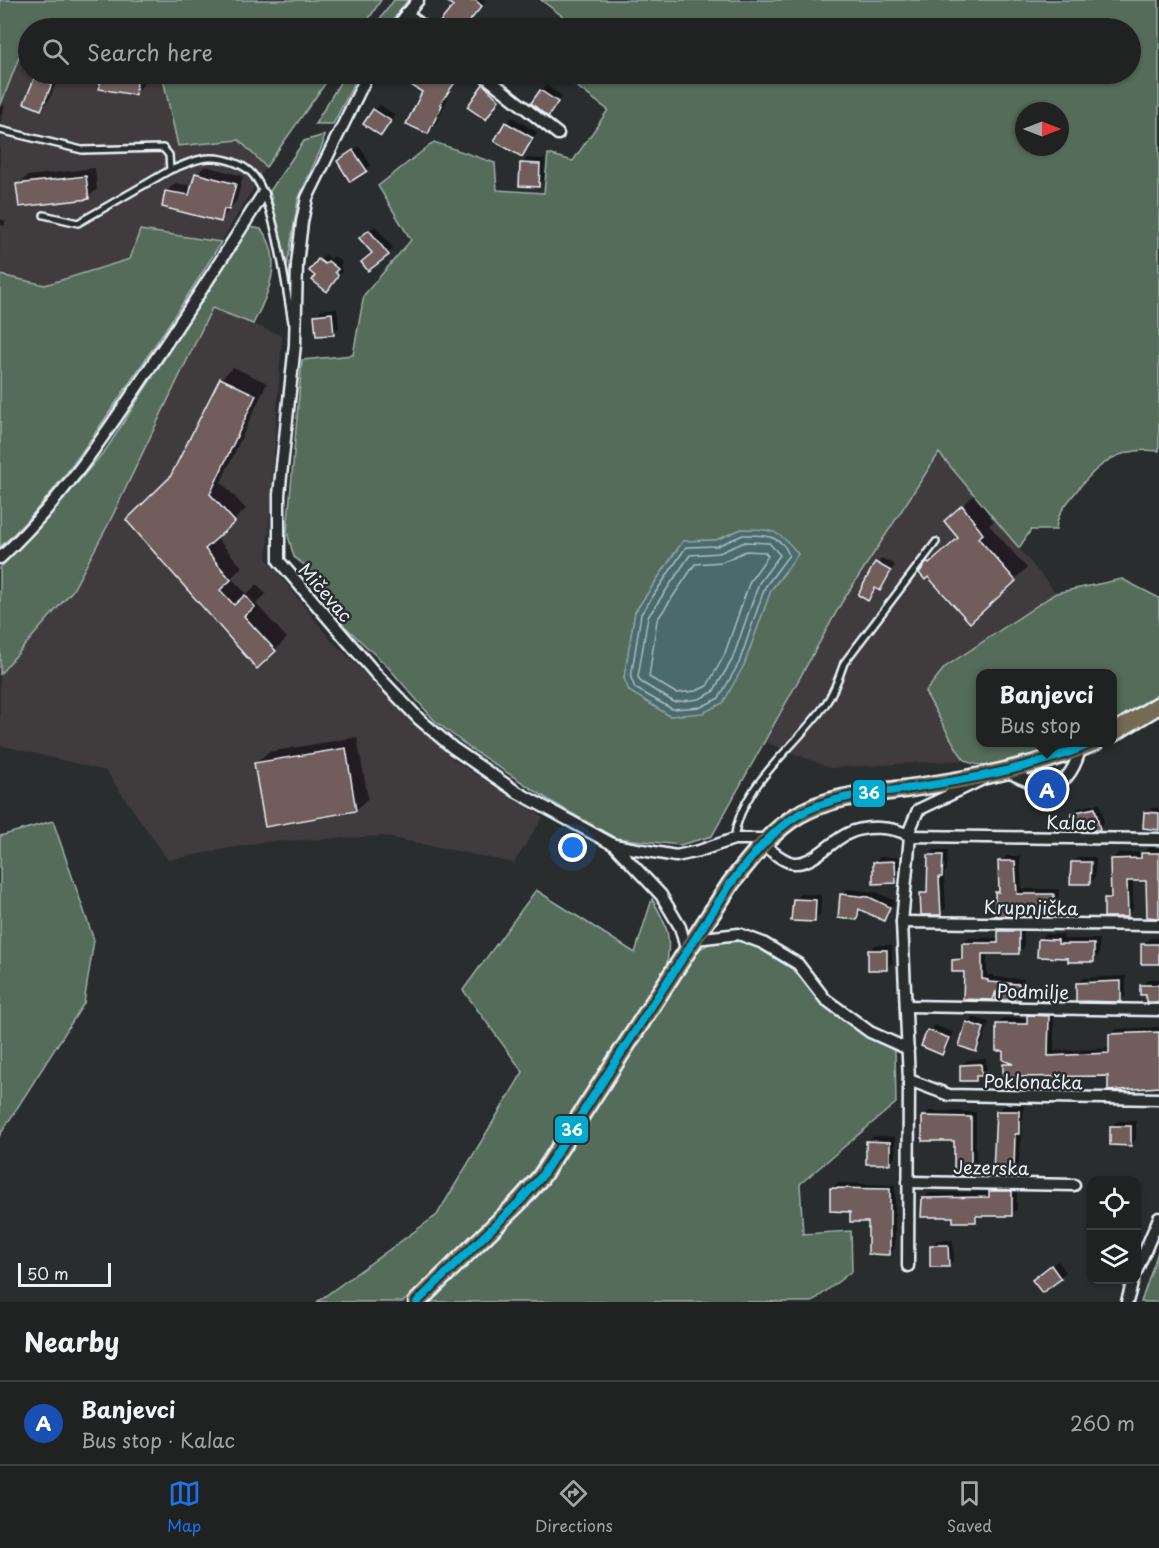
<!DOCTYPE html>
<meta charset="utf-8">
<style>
body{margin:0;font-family:"Playpen Sans",sans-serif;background:#282a2a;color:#f1f3f6}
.controls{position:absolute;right:18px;bottom:18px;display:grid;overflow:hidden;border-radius:12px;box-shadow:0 2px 4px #0004}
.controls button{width:54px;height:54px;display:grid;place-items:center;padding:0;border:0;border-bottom:2px solid #3d3f40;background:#202222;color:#f1f3f6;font:30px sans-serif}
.compass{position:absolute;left:1015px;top:102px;width:54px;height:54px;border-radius:50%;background:#202222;box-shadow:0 2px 4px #0004;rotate:90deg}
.scale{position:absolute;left:18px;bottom:15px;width:93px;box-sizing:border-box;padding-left:6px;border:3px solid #e8f1f8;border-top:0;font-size:16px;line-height:21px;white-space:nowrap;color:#e8f1f8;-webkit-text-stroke:4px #2a2d2e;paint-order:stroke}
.you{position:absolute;left:573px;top:848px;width:21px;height:21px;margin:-15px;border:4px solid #fff;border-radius:50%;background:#1a73e8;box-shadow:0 0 0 9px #1a73e833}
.badge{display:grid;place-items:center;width:39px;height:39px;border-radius:50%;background:#1a73e8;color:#fff;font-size:20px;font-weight:700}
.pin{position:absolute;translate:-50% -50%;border:3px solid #fff;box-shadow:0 2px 6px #0006}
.popup{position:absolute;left:976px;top:669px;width:141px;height:78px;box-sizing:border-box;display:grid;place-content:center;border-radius:12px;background:#202222;filter:drop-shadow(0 2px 4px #0005);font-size:20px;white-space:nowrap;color:#a2a4a5}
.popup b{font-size:22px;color:#f1f3f6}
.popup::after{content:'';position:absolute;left:50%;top:100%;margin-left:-12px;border:12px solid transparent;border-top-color:#202222}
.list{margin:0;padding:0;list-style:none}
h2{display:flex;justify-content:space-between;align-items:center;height:78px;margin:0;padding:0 24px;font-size:26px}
h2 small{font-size:20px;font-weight:400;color:#a2a4a5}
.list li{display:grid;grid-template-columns:39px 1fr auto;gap:18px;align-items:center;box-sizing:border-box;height:84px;padding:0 24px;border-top:2px solid #3d3f40}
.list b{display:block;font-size:22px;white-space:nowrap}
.list p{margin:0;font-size:20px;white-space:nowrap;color:#a2a4a5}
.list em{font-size:20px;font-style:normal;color:#a2a4a5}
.icon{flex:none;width:33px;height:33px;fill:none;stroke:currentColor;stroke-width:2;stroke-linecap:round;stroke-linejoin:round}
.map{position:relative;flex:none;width:1159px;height:1302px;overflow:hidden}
.search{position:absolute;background:#202222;box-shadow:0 2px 4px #0004;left:18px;right:18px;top:18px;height:66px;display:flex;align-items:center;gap:15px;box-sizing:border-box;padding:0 21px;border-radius:33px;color:#a2a4a5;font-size:22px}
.sheet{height:162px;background:#202222}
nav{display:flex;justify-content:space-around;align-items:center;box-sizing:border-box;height:84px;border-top:2px solid #3d3f40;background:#202222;font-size:16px;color:#a2a4a5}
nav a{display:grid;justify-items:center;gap:3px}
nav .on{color:#1a73e8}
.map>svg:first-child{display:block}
</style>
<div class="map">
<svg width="1159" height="1302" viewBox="0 0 1159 1302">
<rect width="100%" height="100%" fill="#2a2d2e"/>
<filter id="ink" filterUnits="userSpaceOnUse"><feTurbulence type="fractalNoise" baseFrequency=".0167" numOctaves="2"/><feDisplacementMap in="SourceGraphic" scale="12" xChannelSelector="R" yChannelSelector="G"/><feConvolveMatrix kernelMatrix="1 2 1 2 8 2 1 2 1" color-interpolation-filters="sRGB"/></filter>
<g filter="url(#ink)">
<!-- built -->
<g fill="#3f3b3c">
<path d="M21,51L28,52V74H162L178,146L239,140L266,167L221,242L140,230L130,259L45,285L0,275V131L3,102Z"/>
<path d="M212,307L282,336L267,559L330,639L454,760L543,817L514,863L383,836L262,842L168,860L106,771L0,745V674L73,590L109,523Z"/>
<path d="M939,453L1056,593L945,667L925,692L965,760L830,768L766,742L842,602Z"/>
</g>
<!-- green -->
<g fill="#556c5a" stroke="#9eaea9" stroke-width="1.5" fill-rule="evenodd">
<path d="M0,0H381L363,28H28V52H21L0,107Z"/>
<path d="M394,0H408L387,28H373Z"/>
<path d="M541,0H1159V451C1120,446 1098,463 1075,493C1065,506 1057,513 1056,530H1031L1019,548L939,453L842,602L712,836L680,845L615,838L552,802L471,749L435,721L388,667L335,617L308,568L294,557L287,532L302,360L353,355L364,295L411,240L378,186L434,142L495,163L497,190L544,193L548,154L573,161L608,110L560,74H1130V28H566L569,21ZM1024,111H1060V147H1024ZM742,529L785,572L771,590L744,665L670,716L630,691L624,678L635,612L683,541L716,540Z"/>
<path d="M162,74H332L266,167L239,140L178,146Z"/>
<path d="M345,74H359L333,124H315Z"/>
<path d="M324,135L323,144L298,200L287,267L270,191L304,141Z"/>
<path d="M249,227L261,229C285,258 268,295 253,324L212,308L109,523L73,590L0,674V568L39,528L107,448Z"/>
<path d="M140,230L221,242C192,291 160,338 128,385C89,442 52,500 0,547V275L45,285L130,259Z"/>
<path d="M1122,579L1159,598V696L1113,725V674H981V742L1077,743C1055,749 984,776 965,760C956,752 933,705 925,692L945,667L1056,593Z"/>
<path d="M53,821L94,940L84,1003L0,1135V836Z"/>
<path d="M536,890L635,953L652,899C668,926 672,937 666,968L531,1174L483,1226L403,1302H317L437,1215L523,1072L463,990Z"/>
<path d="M747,941L800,974L823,1005L869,1037L895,1051L896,1103L800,1184L803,1234L851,1231L852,1271L812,1302H429L513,1221L548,1177L694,952L711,943Z"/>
<path d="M1159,1249V1302H1141Z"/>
</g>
<!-- water -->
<path fill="#4c6b6d" stroke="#8aa1a5" stroke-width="1.5" d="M742,529C771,529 779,529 798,554L771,590L744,665L723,703L703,713L670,716L629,691L624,678L635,612L683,541L716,540Z"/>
<!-- shadow -->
<g fill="#0007">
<path d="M455,0H486L466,28H436L455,5Z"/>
<path d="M38,74H60L49,100L41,108L26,102Z"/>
<path d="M103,74H145L143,85L134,94L101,88Z"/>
<path d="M397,74H461L445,97L448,98L435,126L428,133L424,92Z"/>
<path d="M496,74H510L504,80Z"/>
<path d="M489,80L504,94L485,118L484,85Z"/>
<path d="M546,85L562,96L553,109L533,103Z"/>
<path d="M0,104L5,106L0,117Z"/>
<path d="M380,105L395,115L381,134L374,110Z"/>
<path d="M512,117L537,132L522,155L496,140Z"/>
<path d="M359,146L371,165L366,170L339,161Z"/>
<path d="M527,158L545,159L544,180L538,186L522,164Z"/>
<path d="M205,166L243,176L237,200L220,221L166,192L175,183L193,186L197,174Z"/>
<path d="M95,168L97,189L88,198L18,185L27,176Z"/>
<path d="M0,219L6,221L4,226L0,225Z"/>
<path d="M375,226L393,248L388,254L373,253L367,232Z"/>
<path d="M325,255L331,259L334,256L342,262L340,266L342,271L332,284L317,276L320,260Z"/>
<path d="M337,308L339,327L333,333L316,315L321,310Z"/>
<path d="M233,367L267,383L221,482L246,509L216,537L242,567L231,578L247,594L257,584L266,594L256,604L287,638L275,650L128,520L172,477L221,379Z"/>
<path d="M974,495L994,521L989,525L1027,568L970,621L929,575L921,573L940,551L942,553L960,537L957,510Z"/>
<path d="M882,558L895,565L885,584L880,589L876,588L868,599L877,563Z"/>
<path d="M357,737L368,798L356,810L256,763L268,752Z"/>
<path d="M1100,803L1104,823L1099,829L1072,814L1078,808Z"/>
<path d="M1151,808H1159V828L1146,813Z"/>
<path d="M1149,847L1159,848V917L1148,879H1133V909L1127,916L1105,899L1112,892L1111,860L1118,853L1144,852Z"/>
<path d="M935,850H948L947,870L944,873L946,908L940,913L922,894L927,888L930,855Z"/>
<path d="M1006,856H1020L1022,889H1059L1058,909L1053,915L996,893L1001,888L1000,862Z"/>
<path d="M880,857H900L901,876L895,882L874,863Z"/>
<path d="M1078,857H1096L1095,877L1090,883L1072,863Z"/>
<path d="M847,889L876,892L895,901L883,919L863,909L857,918L842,895Z"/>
<path d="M800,894L821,895L820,915L815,920L794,899Z"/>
<path d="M1005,926H1024V947L1019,952L987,953V975H993V977L1024,979L1025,993L1019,999L997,993L993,998L953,960L963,955V943L969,938H1000L999,931Z"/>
<path d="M1045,934L1063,935V939H1099V955L1093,961L1070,957L1039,940Z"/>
<path d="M1150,938H1159V962L1143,945Z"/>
<path d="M875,945H892V963L887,968L870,950Z"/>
<path d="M1126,976V995L1120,1000L1077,983L1083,978Z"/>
<path d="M1148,979H1159V1001L1142,986Z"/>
<path d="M1044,984H1060V994L1054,999L1038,989Z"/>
<path d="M1035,1010H1054V1051L1110,1048L1111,1035L1117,1029L1159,1027V1086L1109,1075L1004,1065L1008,1061L997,1024L1004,1018H1029Z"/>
<path d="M973,1017L989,1022L982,1044L976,1050L961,1045L968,1022Z"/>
<path d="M934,1025L953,1032L948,1047L942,1053L929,1031Z"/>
<path d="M986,1059L987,1069L975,1080L961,1065L967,1060Z"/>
<path d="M1003,1106H1024L1019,1164L1014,1169L997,1112Z"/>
<path d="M929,1111L976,1112V1168L971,1173L956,1139L924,1117Z"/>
<path d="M1117,1121H1136V1139L1130,1144L1112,1127Z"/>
<path d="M874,1136L895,1137V1157L889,1163L868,1142Z"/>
<path d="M837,1183L895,1185V1248L890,1253L869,1220L852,1210L832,1189Z"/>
<path d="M996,1186H1017V1209L1012,1214H982L976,1220L955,1216L923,1199L929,1193L990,1192Z"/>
<path d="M937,1240H953L954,1260L948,1266L932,1246Z"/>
<path d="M1058,1261L1066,1272L1042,1291L1039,1274Z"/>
</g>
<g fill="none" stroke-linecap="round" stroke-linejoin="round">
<!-- shore -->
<g stroke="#aabbc0" stroke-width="1.5">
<path d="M743,535C762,535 782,534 789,555L765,587L739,663L719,698L701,707L672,709L635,688L631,678L641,614L686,547L717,546Z"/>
<path d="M745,542L769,543L780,555L759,583L732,660L713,692L699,699L674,702L641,682L638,677L648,617L690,555L719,553Z"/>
<path d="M746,551L765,552L768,556L750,581L724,656L707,686L696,691L676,693L649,677L657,620L695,564L722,562Z"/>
</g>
</g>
<!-- building -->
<g fill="#705d5b" stroke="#e8f1f8" stroke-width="1.5">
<path d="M445,0H475L482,6L464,28H435L453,6Z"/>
<path d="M36,74H56L41,110L24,103Z"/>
<path d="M102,74H138L135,95L99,89Z"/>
<path d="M394,74H452L458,78L440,104L442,105L428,134L406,124L422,92Z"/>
<path d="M483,84L499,100L486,120L467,107Z"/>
<path d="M540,90L558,102L548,117L531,103Z"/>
<path d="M373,109L391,121L381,136L363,124Z"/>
<path d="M505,122L533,138L522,157L494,141Z"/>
<path d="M353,150L367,171L350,182L337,161Z"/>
<path d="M520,163L540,164L539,187L519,186Z"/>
<path d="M195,173L236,184L229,210L224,209L221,222L162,207L165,191L189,195Z"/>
<path d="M86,176L89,199L19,207L16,184Z"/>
<path d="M369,230L389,255L368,271L361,262L372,253L359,238Z"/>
<path d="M318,259L325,264L328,261L338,269L335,272L338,275L337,278L327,292L312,280L315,276L309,271Z"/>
<path d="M332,313L334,335L316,336L314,315Z"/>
<path d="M220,378L256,395L210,494L235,522L205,549L231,580L220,590L234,605L245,595L255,607L244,616L276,651L257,669L126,520L170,477Z"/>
<path d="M962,505L983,534L978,538L1016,581L970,623L928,577L925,580L919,573L927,562L929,564L958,538L944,521Z"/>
<path d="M875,562L891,571L880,591L875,588L868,601L858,595Z"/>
<path d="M346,748L356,811L265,827L254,763Z"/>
<path d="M1095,808L1100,830H1074L1071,813Z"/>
<path d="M1144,812L1159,813V830L1143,828Z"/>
<path d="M1141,853H1159V918L1147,917L1146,881H1127L1128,917H1104V898H1111L1110,859L1141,858Z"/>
<path d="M928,855H943L942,877H939L941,915H921L920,893H927Z"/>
<path d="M895,861L896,883L873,884V862Z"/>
<path d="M998,861H1015L1017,894H1054L1053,916H995V892H999Z"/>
<path d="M1071,862H1091L1090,884H1070Z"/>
<path d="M840,894L869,897L890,907L884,921L859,909L857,920L838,918Z"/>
<path d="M793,899L816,900L815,922L791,921Z"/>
<path d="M998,931H1019V954H982V979L988,980V982L1019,984L1020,1000H996V991L993,1000L963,999L964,972H952V960L962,959V943H998Z"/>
<path d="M1038,939L1058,940V944H1094V962H1068V958L1037,957Z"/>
<rect x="1141" y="944" width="18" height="20"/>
<rect x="868" y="950" width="19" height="20"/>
<path d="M1121,981V1002L1076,1001V983Z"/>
<path d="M1140,985H1159V1002H1146V995H1140Z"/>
<path d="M1037,989L1055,990V1001H1036Z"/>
<path d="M1027,1015L1049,1016L1048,1056L1109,1053V1034L1159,1032V1087L1108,1091V1076L1003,1077V1064H1013L1003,1060V1051H996V1024H1027Z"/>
<path d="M966,1022L984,1028L976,1052L959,1046Z"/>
<path d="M927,1030L949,1038L942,1055L921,1046Z"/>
<path d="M981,1064L982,1076H976V1081H960V1065Z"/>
<path d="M996,1111H1019V1134H1015L1014,1171H993Z"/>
<path d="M922,1116L971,1117V1175H954V1141H922Z"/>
<path d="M1110,1126H1131V1146L1110,1145Z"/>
<path d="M866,1141L890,1142V1164H866Z"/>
<path d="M830,1188L890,1189V1255L868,1254V1222H850V1212L830,1211Z"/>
<path d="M989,1191H1012V1216H976V1222H953V1217H921L922,1198L989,1197Z"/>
<path d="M930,1245H948L949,1267H930Z"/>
<path d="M1051,1265L1061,1279L1042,1293L1032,1280Z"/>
</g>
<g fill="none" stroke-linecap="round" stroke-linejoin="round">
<!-- lane casing -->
<g stroke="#e8f1f8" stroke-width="10">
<g id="lane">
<path d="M0,130L82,150L163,148L169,155L170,170C182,166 196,158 209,158C224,157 245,164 254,176C275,202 286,288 292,322"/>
<path d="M44,215L78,223L170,170"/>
<path d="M734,839C741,784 795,748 825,705C834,692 839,678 844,663L936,542"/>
</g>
</g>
<!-- street casing -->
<g stroke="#e8f1f8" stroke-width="15">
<g id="street">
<path d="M406,13L425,28"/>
<path d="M396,28L418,0"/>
<path d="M368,74L307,198L302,222L297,264L295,344L279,495V561L376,674L419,719L453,748L517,792L614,845L661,895L680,927L687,952"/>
<path d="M482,74L558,134"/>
<path d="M0,558C61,501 103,438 149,369C188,311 226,253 263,194"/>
<path d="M1005,771C1043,788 1067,798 1080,749"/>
<path d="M908,834L918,810L983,779"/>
<path d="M910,836L1159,839"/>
<path d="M762,844C771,850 783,862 794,863C814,864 830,842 847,834C865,825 893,826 910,836L902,922L909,1080L908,1266"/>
<path d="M614,845L676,856L699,851L734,839H768"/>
<path d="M902,922L1159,925"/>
<path d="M695,939L739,934L763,943L798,964L825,999L870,1032L908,1049"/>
<path d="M906,1006L1159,1010"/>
<path d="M909,1080L949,1095L1159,1099"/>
<path d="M908,1182L1074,1185"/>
<path d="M1136,1272L1159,1218"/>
<path d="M1127,1302L1133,1280"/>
</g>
</g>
<!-- primary casing -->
<g stroke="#e8f1f8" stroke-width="21">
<g id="primary">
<path d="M1113,733L1159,705"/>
<path d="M417,1302L520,1201L541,1177L731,883C751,858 770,832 798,815C831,796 867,794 904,789C967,780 1036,768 1095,742"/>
</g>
</g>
<!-- lane -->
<use href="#lane" stroke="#2a2d2e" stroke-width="5"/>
<!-- street -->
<use href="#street" stroke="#2a2d2e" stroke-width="10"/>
<!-- primary -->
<use href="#primary" stroke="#746b52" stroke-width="16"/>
<!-- bus-1 casing -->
<g stroke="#2a2d2e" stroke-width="12">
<path id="bus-1" d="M417,1302L520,1201L541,1177L731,883C751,858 770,832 798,815C831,796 867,794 904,789C967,780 1036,768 1095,742"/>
</g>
<!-- bus-1 -->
<use href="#bus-1" stroke="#00a9ce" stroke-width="8"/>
</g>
</g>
<g text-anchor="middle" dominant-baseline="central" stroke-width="5" stroke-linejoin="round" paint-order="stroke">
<!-- street labels -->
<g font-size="18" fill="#e8f1f8" stroke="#2a2d2e">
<text transform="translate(326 592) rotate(49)">Mičevac</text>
<text transform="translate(1071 822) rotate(1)">Kalac</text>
<text transform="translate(1031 907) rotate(1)">Krupnjička</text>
<text transform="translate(1033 991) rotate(1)">Podmilje</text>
<text transform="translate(1033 1081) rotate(1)">Poklonačka</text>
<text transform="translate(991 1167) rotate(1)">Jezerska</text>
</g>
</g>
<g stroke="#2a2d2e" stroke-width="2">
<rect x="852" y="779" width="34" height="29" rx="6" fill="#00a9ce"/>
<rect x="554" y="1115" width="35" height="29" rx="6" fill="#00a9ce"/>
</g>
<g font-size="16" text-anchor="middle" font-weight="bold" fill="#fff">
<text x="869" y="799">36</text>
<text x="572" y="1136">36</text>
</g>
</svg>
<div class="controls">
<button><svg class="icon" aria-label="locate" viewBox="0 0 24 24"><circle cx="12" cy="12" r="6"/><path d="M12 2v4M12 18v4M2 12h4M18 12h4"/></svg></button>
<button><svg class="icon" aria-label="layers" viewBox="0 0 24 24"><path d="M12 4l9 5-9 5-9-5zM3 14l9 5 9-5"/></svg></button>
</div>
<svg class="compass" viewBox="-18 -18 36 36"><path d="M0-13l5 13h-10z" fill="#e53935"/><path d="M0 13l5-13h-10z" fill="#a2a4a5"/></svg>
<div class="scale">50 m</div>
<div class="you"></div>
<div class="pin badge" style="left:1047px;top:789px;background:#1a4fb4">A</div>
<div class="popup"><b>Banjevci</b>Bus stop</div>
<div class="search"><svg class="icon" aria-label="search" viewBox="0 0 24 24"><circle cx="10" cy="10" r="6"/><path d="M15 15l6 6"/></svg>Search here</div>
</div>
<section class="sheet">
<h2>Nearby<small></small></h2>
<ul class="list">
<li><span class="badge" style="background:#1a4fb4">A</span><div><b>Banjevci</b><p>Bus stop · Kalac</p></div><em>260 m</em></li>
</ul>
</section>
<nav>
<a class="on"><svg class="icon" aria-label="map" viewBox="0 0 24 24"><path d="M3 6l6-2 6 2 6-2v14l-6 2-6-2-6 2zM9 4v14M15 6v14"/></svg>Map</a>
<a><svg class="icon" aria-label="directions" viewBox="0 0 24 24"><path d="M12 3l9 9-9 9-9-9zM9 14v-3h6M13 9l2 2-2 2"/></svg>Directions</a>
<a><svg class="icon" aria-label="saved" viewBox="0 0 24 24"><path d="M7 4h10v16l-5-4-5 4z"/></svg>Saved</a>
</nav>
